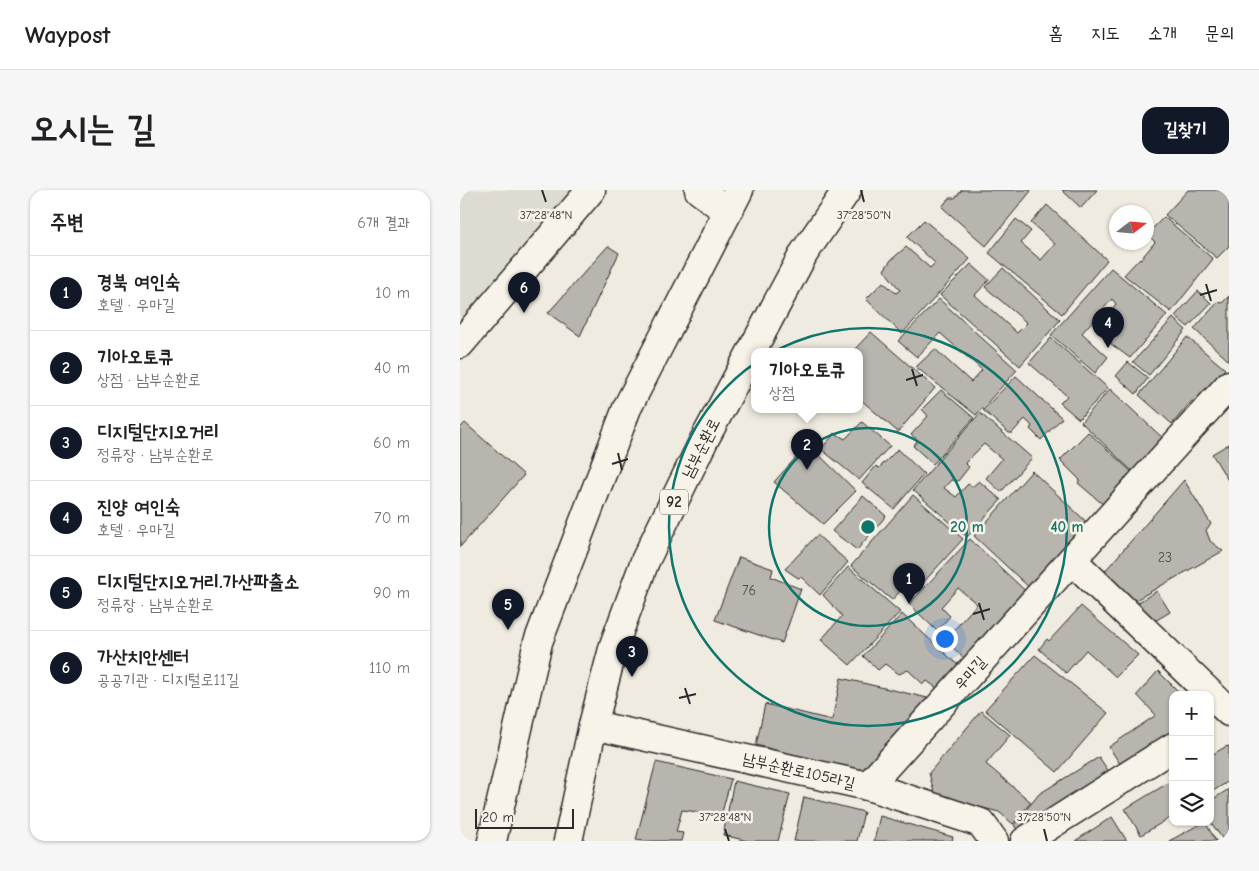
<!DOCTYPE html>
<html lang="ko">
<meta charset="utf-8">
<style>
body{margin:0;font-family:"Comic Neue","Poor Story",sans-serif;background:#f6f6f6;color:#202124}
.controls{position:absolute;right:15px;bottom:15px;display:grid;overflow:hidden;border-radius:10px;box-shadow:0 1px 4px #0004}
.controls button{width:45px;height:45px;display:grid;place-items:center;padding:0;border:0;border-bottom:1px solid #e0e0e0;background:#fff;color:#202124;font:25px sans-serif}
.compass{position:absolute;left:649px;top:15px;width:45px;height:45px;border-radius:50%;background:#fff;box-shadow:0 1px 4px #0004;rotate:74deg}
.scale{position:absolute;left:15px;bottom:12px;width:99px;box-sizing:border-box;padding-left:5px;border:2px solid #2b2b2b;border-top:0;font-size:14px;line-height:18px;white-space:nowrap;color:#2b2b2b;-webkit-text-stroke:4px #f7f3e8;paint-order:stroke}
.you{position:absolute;left:484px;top:448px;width:18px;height:18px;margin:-12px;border:4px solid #fff;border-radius:50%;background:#1a73e8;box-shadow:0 0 0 8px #1a73e833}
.badge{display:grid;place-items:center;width:32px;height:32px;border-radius:50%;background:#111827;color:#fff;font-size:16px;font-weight:700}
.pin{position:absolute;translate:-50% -41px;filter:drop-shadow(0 1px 2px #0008)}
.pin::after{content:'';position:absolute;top:26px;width:18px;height:15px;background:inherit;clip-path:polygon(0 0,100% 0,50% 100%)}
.popup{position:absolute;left:291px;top:158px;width:112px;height:65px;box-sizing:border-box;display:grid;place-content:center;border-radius:10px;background:#fff;filter:drop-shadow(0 1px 4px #0005);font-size:16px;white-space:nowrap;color:#757577}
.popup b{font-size:19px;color:#202124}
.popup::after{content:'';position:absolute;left:50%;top:100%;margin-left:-10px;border:10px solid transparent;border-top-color:#fff}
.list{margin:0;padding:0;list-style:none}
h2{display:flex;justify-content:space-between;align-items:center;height:65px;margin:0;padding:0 20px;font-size:21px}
h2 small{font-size:16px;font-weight:400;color:#757577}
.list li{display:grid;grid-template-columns:32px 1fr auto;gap:15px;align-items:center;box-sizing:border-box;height:75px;padding:0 20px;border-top:1px solid #e0e0e0}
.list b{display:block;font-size:19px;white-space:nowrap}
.list p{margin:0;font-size:16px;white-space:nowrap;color:#757577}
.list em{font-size:16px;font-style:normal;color:#757577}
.icon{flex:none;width:28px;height:28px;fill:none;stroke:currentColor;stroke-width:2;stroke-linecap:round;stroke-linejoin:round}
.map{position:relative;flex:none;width:769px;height:651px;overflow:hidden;border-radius:15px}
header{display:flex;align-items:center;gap:30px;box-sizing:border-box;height:70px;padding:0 25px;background:#fff;border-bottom:1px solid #e0e0e0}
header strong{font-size:24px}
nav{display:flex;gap:28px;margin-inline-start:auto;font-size:18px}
.intro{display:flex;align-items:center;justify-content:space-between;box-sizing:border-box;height:120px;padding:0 30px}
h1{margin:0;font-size:35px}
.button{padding:12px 22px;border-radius:15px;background:#111827;color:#fff;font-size:18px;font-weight:700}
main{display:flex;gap:30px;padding:0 30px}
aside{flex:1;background:#fff;border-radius:15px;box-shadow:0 1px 4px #0004}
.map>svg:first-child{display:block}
</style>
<header>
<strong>Waypost</strong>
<nav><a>홈</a><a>지도</a><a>소개</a><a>문의</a></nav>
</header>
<div class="intro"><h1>오시는 길</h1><a class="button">길찾기</a></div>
<main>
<aside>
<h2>주변<small>6개 결과</small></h2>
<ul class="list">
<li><span class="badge">1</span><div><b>경북 여인숙</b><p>호텔 · 우마길</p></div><em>10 m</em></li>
<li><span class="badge">2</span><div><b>기아오토큐</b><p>상점 · 남부순환로</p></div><em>40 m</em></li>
<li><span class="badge">3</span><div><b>디지털단지오거리</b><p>정류장 · 남부순환로</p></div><em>60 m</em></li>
<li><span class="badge">4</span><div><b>진양 여인숙</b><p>호텔 · 우마길</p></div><em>70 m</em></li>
<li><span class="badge">5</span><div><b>디지털단지오거리.가산파출소</b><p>정류장 · 남부순환로</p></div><em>90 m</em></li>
<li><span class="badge">6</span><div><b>가산치안센터</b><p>공공기관 · 디지털로11길</p></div><em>110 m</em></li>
</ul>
</aside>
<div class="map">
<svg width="769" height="651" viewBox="0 0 769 651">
<rect width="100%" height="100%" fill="#efebe0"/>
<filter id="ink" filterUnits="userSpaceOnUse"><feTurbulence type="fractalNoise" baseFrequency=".02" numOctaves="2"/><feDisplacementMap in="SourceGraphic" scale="10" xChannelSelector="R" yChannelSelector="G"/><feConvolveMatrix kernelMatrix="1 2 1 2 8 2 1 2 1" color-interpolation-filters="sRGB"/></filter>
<g filter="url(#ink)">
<!-- built -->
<path fill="#dedbd1" d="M0,0H113L0,137Z"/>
<!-- building -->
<g fill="#b8b5ae" stroke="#2b2b2b">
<path d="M502,0H570L571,1L526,56L482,17L489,8H495Z"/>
<path d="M602,0H637L621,18Z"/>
<path d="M728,0H769V56L757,68L705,25Z"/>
<path d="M587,15L647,70L602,124L529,63L556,29L571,41L561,53L581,70L595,54L571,33Z"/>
<path d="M704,27L753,69L711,122L664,85L680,68L681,69L695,52L687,44Z"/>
<path d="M464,30L510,69L442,144L406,109L423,92L436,103L440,100L424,80L431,70L446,57L470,78L475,73L447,47Z"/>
<path d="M148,56L159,63L120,146L88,123Z"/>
<path d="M511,74L529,90L515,105L557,143L567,133L525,97L543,78L600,130L560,176L480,105Z"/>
<path d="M651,78L707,125L670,168L651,154V152L638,137L656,114L652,109L622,143L648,167L635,183L591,145Z"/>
<path d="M738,101L751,113L728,137L715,126Z"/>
<path d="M769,106V171L734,139L758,112L762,113Z"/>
<path d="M479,109L557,180L516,225L456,177L475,159L511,192L522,180L480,143L457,167L438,151Z"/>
<path d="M713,128L726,140L689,185L673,172Z"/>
<path d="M411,142L475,198L438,242L400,209V161H393Z"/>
<path d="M727,147L765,179L736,212L732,211L712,234L679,205Z"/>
<path d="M591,148L648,198L619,229L600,213L607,206L569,173Z"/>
<path d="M668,172L688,188L676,204L656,186Z"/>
<path d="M556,186L602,228L581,250L570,239L572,236L565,229L552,243H549L523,220Z"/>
<path d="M650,199L706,251L674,283L621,232Z"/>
<path d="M481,200L514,228L473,274L453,256L458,250L451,245L468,226L462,219Z"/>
<path d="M520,223L572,268L541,302L526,288L542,269L524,254L505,273L509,277L498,291L491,290L484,298L496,307L508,294L512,297L519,291L541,310L507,347L453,300Z"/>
<path d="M402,232L430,256L399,290L361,259L375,243L385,249Z"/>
<path d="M5,233L64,285L0,357V238Z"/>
<path d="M628,242L674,284L646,317L618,293L620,290L600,270Z"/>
<path d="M348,254L396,301L363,334L314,292Z"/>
<path d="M769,254V292L752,264Z"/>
<path d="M438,259L464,284L434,319L402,293L416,276L419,278Z"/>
<path d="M572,281L632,337L573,401L514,346Z"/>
<path d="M724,290L751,334L746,340L750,351L763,361L665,416L648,402L645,381Z"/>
<path d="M453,305L503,349L461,395L452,388L432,410L391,376Z"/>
<path d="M403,306L426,326L397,360L372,341Z"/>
<path d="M357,345L388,372L360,405L341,387L338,388L325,379Z"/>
<path d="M510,349L574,409L513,477L485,450L517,414L498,398L481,417L490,426L477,441L449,414Z"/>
<path d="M279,367L313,379L311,387L341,399L322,453L255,430Z"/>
<path d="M388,377L440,422L390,475L361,450L382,426L363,405Z"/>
<path d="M697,401L710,422L690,434L672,416Z"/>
<path d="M621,416L678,465L656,487L626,460L606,483L579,459L587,449L589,451Z"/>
<path d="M442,424L500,477L481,501L467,491L463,494L448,480L439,484L425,474L418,480L403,466Z"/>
<path d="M575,465L648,523L597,582L525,520Z"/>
<path d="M698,481L722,505H713V554L666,583L649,557L696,525L677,505Z"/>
<path d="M381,488L472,509L421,576L400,582L296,555L305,514L372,530Z"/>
<path d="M521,521L550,545L526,574L571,612L553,634L539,622L475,606L469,583Z"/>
<path d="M769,556V591L750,603V566L765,557Z"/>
<path d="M639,567L655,591L563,649L554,635L579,604Z"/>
<path d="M196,572L271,589L261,626L247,625L245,627H239L238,622L222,620L216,642L223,643L221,651H184L176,650Z"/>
<path d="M713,590V626L681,645L665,619Z"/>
<path d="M274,591L330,604L318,651H288L263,645Z"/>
<path d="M769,599V651H764L750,631V611Z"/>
<path d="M344,607L404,622L397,651H334Z"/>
<path d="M420,626L493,647L492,651H414Z"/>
<path d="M652,627L667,651H615Z"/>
<path d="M744,632H745L756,651H709Z"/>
</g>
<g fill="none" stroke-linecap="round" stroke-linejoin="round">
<!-- minor casing -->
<g stroke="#2b2b2b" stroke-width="31">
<g id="minor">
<path d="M239,0L268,22"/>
<path d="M0,154L131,0"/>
<path d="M612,370L769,522"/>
<path d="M133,535L408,596L521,633L534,651"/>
<path d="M408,596L769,195"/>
<path d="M565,651L713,557"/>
</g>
</g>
<!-- major casing -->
<g stroke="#2b2b2b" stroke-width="31">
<g id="major">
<path d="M32,651L78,452L167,218L279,0"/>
<path d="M108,651L133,535L154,455L185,371L243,252L344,63L387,0"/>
</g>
</g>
<!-- minor -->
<use href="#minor" stroke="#f7f3e8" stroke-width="28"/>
<!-- major -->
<use href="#major" stroke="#f7f3e8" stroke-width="28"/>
</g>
</g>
<!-- ticks -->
<path fill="none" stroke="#2b2b2b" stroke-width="2" d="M82,0L86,12M401,0L404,12M746,94L751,111M740,105L757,100M452,179L457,196M446,190L463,185M158,263L162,280M152,274L168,269M519,413L524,430M513,424L530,419M225,498L230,514M219,508L236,504M265,639L269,651M584,639L587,651"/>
<!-- distance rings -->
<g fill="none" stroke="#0f766e" stroke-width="2.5">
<circle cx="408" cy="337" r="99"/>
<circle cx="408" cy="337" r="199"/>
</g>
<g text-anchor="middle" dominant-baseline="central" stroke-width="5" stroke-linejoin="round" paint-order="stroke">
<!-- number labels -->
<g font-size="14" fill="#4e4e4c">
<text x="705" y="367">23</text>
<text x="289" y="400">76</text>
</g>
<!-- shield labels -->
<rect fill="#f7f3e8" stroke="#686764" stroke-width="1" x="200" y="299.5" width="28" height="25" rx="4"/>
<g font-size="15" font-weight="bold" fill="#2b2b2b">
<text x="214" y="312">92</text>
</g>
<!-- street labels -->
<g font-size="16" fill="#2b2b2b" stroke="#f7f3e8">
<text transform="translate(241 258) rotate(-63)">남부순환로</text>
<text transform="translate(510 483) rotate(-48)">우마길</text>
<text transform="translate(339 581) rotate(13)">남부순환로105라길</text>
</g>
</g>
<g font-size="12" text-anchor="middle" fill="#2b2b2b" stroke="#f7f3e8" stroke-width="5" stroke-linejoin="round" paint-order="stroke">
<text x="86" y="29">37°28'48"N</text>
<text x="404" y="29">37°28'50"N</text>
<text x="265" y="631">37°28'48"N</text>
<text x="584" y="631">37°28'50"N</text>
</g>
<circle cx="408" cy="337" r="8" fill="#0f766e" stroke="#f7f3e8" stroke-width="2.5"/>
<g font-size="15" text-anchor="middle" font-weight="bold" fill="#0f766e" stroke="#f7f3e8" stroke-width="5" stroke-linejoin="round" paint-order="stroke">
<text x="507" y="342">20 m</text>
<text x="607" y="342">40 m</text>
</g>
</svg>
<div class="controls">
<button>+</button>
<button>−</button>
<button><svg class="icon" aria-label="layers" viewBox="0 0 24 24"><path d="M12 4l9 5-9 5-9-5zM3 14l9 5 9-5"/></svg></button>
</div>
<svg class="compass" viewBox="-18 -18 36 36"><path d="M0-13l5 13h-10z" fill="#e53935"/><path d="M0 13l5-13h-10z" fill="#757577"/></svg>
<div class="scale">20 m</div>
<div class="you"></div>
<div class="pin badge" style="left:449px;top:414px">1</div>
<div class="pin badge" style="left:347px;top:280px">2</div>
<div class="popup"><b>기아오토큐</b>상점</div>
<div class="pin badge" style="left:172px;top:487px">3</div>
<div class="pin badge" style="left:648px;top:158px">4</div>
<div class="pin badge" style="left:48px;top:440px">5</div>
<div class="pin badge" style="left:64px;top:123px">6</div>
</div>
</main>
